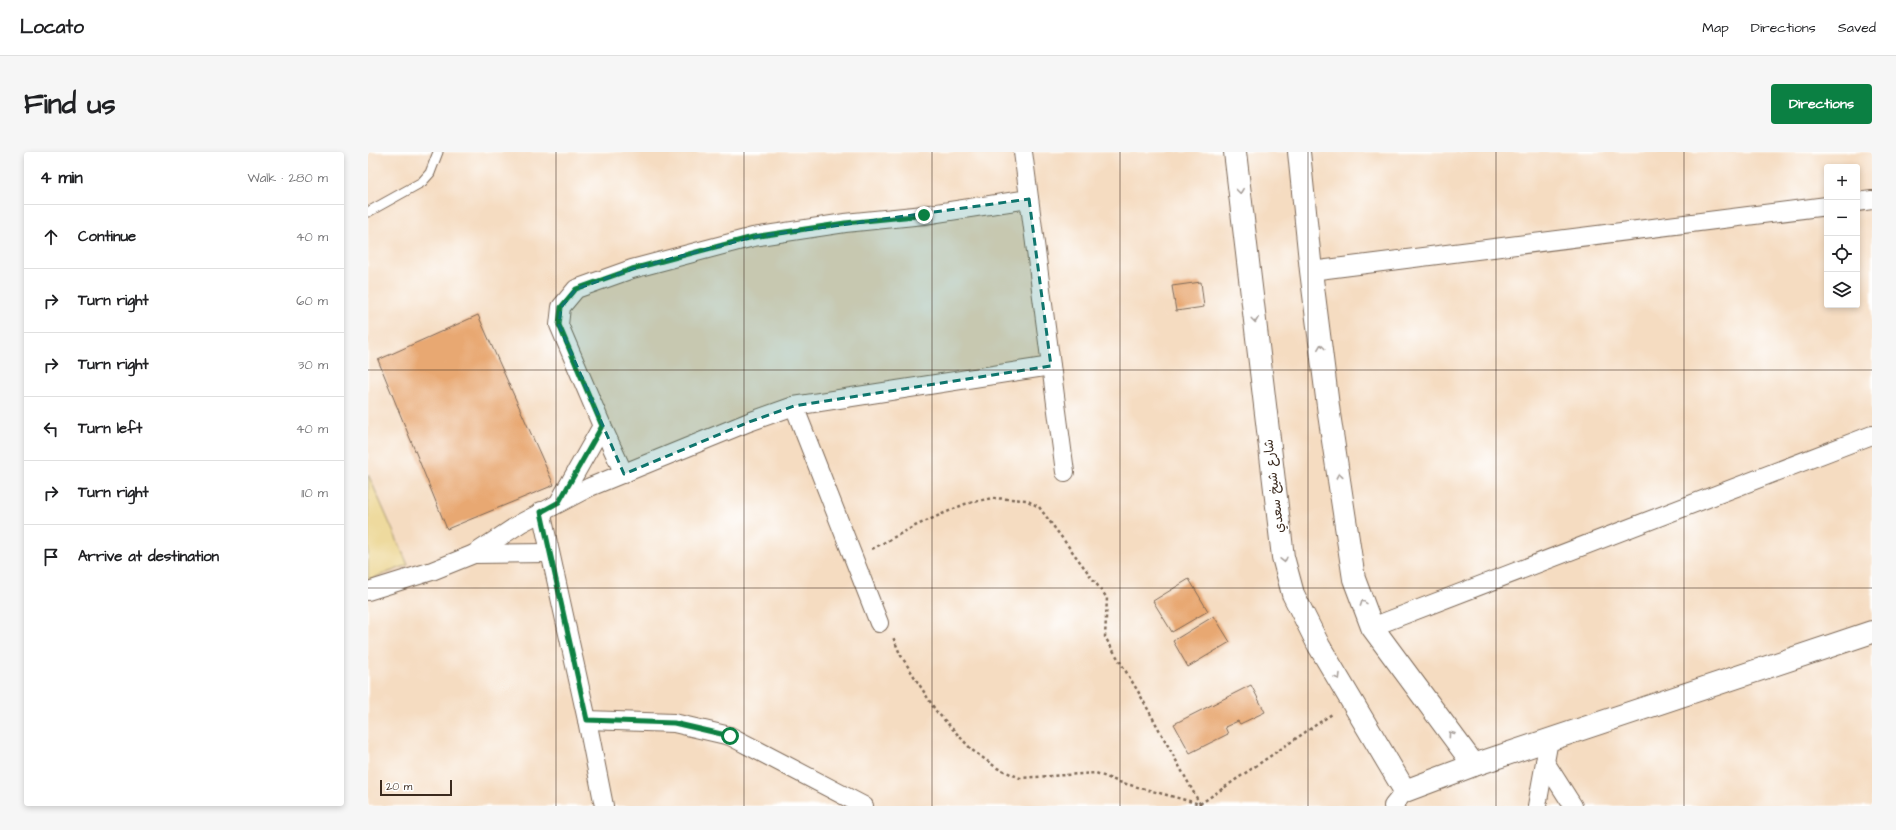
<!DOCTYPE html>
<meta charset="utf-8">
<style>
body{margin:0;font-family:"Architects Daughter","Playpen Sans Arabic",sans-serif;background:#f6f6f6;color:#202124}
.controls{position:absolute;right:12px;top:12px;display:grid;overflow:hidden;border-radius:4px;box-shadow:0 2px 6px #0003}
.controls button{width:36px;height:36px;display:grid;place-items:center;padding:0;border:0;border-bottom:1px solid #e0e0e0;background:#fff;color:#202124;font:20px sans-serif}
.scale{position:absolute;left:12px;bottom:10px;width:72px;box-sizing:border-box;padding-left:4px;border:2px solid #3b2a1e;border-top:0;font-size:11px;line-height:14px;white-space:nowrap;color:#3b2a1e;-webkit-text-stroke:3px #fff;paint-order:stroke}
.stop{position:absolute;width:12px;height:12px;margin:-9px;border:3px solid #0b8043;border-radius:50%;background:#fff}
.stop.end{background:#0b8043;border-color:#fff;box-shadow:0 1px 4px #0008}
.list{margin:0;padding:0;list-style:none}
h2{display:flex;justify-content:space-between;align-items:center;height:52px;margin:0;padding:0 16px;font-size:17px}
h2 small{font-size:13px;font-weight:400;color:#757577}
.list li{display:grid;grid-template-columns:26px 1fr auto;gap:12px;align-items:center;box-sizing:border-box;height:64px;padding:0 16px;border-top:1px solid #e0e0e0}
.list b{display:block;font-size:15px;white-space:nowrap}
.list em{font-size:13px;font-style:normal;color:#757577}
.icon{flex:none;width:22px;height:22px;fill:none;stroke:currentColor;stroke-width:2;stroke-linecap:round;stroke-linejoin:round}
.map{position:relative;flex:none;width:1504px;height:654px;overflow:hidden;border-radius:4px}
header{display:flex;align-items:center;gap:24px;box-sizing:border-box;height:56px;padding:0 20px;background:#fff;border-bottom:1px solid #e0e0e0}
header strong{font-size:19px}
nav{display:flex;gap:22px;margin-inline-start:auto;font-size:14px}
.intro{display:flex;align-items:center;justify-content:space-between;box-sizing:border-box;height:96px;padding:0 24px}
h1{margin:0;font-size:28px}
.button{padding:10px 18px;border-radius:4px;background:#0b8043;color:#fff;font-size:14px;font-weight:700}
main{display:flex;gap:24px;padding:0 24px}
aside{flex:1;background:#fff;border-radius:4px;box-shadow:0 2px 6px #0003}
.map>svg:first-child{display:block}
</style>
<header>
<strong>Locato</strong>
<nav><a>Map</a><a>Directions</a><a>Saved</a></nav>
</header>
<div class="intro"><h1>Find us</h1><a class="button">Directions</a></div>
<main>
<aside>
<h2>4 min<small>Walk · 280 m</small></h2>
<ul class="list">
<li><svg class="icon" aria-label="ahead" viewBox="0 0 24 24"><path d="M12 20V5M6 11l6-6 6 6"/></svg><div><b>Continue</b></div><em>40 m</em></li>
<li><svg class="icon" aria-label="right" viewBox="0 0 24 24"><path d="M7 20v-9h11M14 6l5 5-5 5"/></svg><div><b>Turn right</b></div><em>60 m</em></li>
<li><svg class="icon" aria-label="right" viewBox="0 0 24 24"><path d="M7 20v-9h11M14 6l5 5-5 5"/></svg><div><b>Turn right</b></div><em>30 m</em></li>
<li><svg class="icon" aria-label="left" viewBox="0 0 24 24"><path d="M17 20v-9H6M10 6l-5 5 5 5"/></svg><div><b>Turn left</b></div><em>40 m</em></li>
<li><svg class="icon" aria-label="right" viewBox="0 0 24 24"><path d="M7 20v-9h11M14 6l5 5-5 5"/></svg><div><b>Turn right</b></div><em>110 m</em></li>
<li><svg class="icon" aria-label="arrive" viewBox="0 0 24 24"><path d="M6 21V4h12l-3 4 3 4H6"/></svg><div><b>Arrive at destination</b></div></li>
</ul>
</aside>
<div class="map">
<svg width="1504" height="654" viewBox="0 0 1504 654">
<rect width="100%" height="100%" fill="#fff"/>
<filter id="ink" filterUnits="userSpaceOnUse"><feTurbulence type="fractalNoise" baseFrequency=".025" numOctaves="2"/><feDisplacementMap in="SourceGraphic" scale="8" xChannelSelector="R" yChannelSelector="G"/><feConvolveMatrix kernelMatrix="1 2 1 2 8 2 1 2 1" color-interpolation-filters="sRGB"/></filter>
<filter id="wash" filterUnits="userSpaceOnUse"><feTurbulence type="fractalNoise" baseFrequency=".012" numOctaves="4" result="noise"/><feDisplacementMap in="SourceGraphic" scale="16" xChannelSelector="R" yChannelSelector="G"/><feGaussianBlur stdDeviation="0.9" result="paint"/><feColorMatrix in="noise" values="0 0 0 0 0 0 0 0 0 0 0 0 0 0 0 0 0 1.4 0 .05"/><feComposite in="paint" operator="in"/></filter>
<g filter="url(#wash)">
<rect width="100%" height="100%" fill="#f5dcc1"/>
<!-- sand -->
<path fill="#eeda9e" stroke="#94825e" d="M0,322L40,413L0,428Z"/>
<g id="blocks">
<!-- building -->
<g fill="#e8a872">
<path d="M833,130L836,155L808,159L804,134Z"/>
<path d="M110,163L186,333L79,377L10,208Z"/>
<path d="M821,427L840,459L804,480L785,449Z"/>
<path d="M846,464L862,490L820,515L805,489Z"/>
<path d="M883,533L897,560L872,572L870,569L857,575L860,582L822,601L806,572Z"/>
</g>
</g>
</g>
<g filter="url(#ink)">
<use href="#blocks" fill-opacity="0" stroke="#7c6857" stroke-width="1"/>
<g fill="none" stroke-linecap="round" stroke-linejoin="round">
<!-- service casing -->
<g stroke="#7c6857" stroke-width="11">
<path id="service" d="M0,60L54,30L62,21L70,0"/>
</g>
<!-- minor casing -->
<g stroke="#7c6857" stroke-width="20">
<g id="minor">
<path d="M655,0L697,320"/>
<path d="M1489,50L1504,48"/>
<path d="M943,119L1459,54"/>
<path d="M426,254L511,471"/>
<path d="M234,274L256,322"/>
<path d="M191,350L234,274L191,173L193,155L208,137L264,117L385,85L477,71L556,63L661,47"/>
<path d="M173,359L219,568L236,654"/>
<path d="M106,402L182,401"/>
<path d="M0,439L64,419L106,402L153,371L222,335L381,270L426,254L683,214"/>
<path d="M1004,475L1504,283"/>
<path d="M219,568L306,571L362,584L496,654"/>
<path d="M1177,610L1205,654"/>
<path d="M1025,654L1037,639"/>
<path d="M1169,654L1181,588"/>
</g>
</g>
<!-- tertiary casing -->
<g stroke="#7c6857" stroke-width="24">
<g id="tertiary">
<path d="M867,0L915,405L925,442L951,494L1037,639L1106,613L1504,480"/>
<path d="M931,0L943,119L961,262L986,427L1004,475L1106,613"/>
</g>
</g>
<!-- path -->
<g stroke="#7c6857" stroke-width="2.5" stroke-dasharray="3 3" stroke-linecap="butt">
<path d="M504,397L547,374L597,352L624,346L658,348L671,355L739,446L737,485L771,541L832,652L751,630L728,621L652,626L629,616L604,598L568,559L532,502L525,485"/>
<path d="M832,652L964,562"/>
</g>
<!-- service -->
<use href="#service" stroke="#fff" stroke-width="9"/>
<!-- minor -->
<use href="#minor" stroke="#fff" stroke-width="18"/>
<!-- tertiary -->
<use href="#tertiary" stroke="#fff" stroke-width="22"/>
</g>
<!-- one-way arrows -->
<defs><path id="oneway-chevron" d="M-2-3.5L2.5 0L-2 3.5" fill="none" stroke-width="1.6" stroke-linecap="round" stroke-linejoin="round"/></defs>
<g stroke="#a79f9a">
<use href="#oneway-chevron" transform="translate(872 39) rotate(83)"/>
<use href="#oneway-chevron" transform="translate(887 168) rotate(83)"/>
<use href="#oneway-chevron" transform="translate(953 195) rotate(-97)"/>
<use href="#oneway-chevron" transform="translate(971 324) rotate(-99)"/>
<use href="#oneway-chevron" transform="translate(916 408) rotate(77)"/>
<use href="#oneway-chevron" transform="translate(995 451) rotate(-110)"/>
<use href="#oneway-chevron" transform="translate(970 525) rotate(59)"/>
<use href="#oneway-chevron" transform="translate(1083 582) rotate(-126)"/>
</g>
</g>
<g fill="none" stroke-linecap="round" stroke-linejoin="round" filter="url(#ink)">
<!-- route -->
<path stroke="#0b8043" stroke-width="5" d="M362,584L306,571L219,568L173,360L191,350L234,274L191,173L193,155L208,137L264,117L385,85L477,71L556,63"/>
</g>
<!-- marked area -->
<path fill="#0f766e" fill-opacity="0.2" stroke="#0f766e" stroke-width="3" stroke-dasharray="8 5" stroke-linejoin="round" d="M661,47L683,214L426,254L381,270L256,322L191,173L193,155L208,137L264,117L385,85Z"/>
<!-- grid -->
<path fill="none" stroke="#3b2a1e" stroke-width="1" stroke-opacity="0.55" d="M188,0V654M376,0V654M564,0V654M752,0V654M940,0V654M1128,0V654M1316,0V654M0,218H1504M0,436H1504"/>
<g text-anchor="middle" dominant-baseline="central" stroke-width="3" stroke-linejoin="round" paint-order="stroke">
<!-- street labels -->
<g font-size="13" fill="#3b2a1e" stroke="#fff">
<text transform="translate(906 334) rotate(-97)">شارع شيخ سعدي</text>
</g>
</g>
</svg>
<div class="controls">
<button>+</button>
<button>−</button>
<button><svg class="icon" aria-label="locate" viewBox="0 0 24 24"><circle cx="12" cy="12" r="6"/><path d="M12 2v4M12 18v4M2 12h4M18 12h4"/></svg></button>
<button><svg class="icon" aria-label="layers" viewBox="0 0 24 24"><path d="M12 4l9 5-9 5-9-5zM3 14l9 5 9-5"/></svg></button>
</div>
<div class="scale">20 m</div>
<div class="stop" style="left:362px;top:584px"></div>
<div class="stop end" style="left:556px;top:63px"></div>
</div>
</main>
